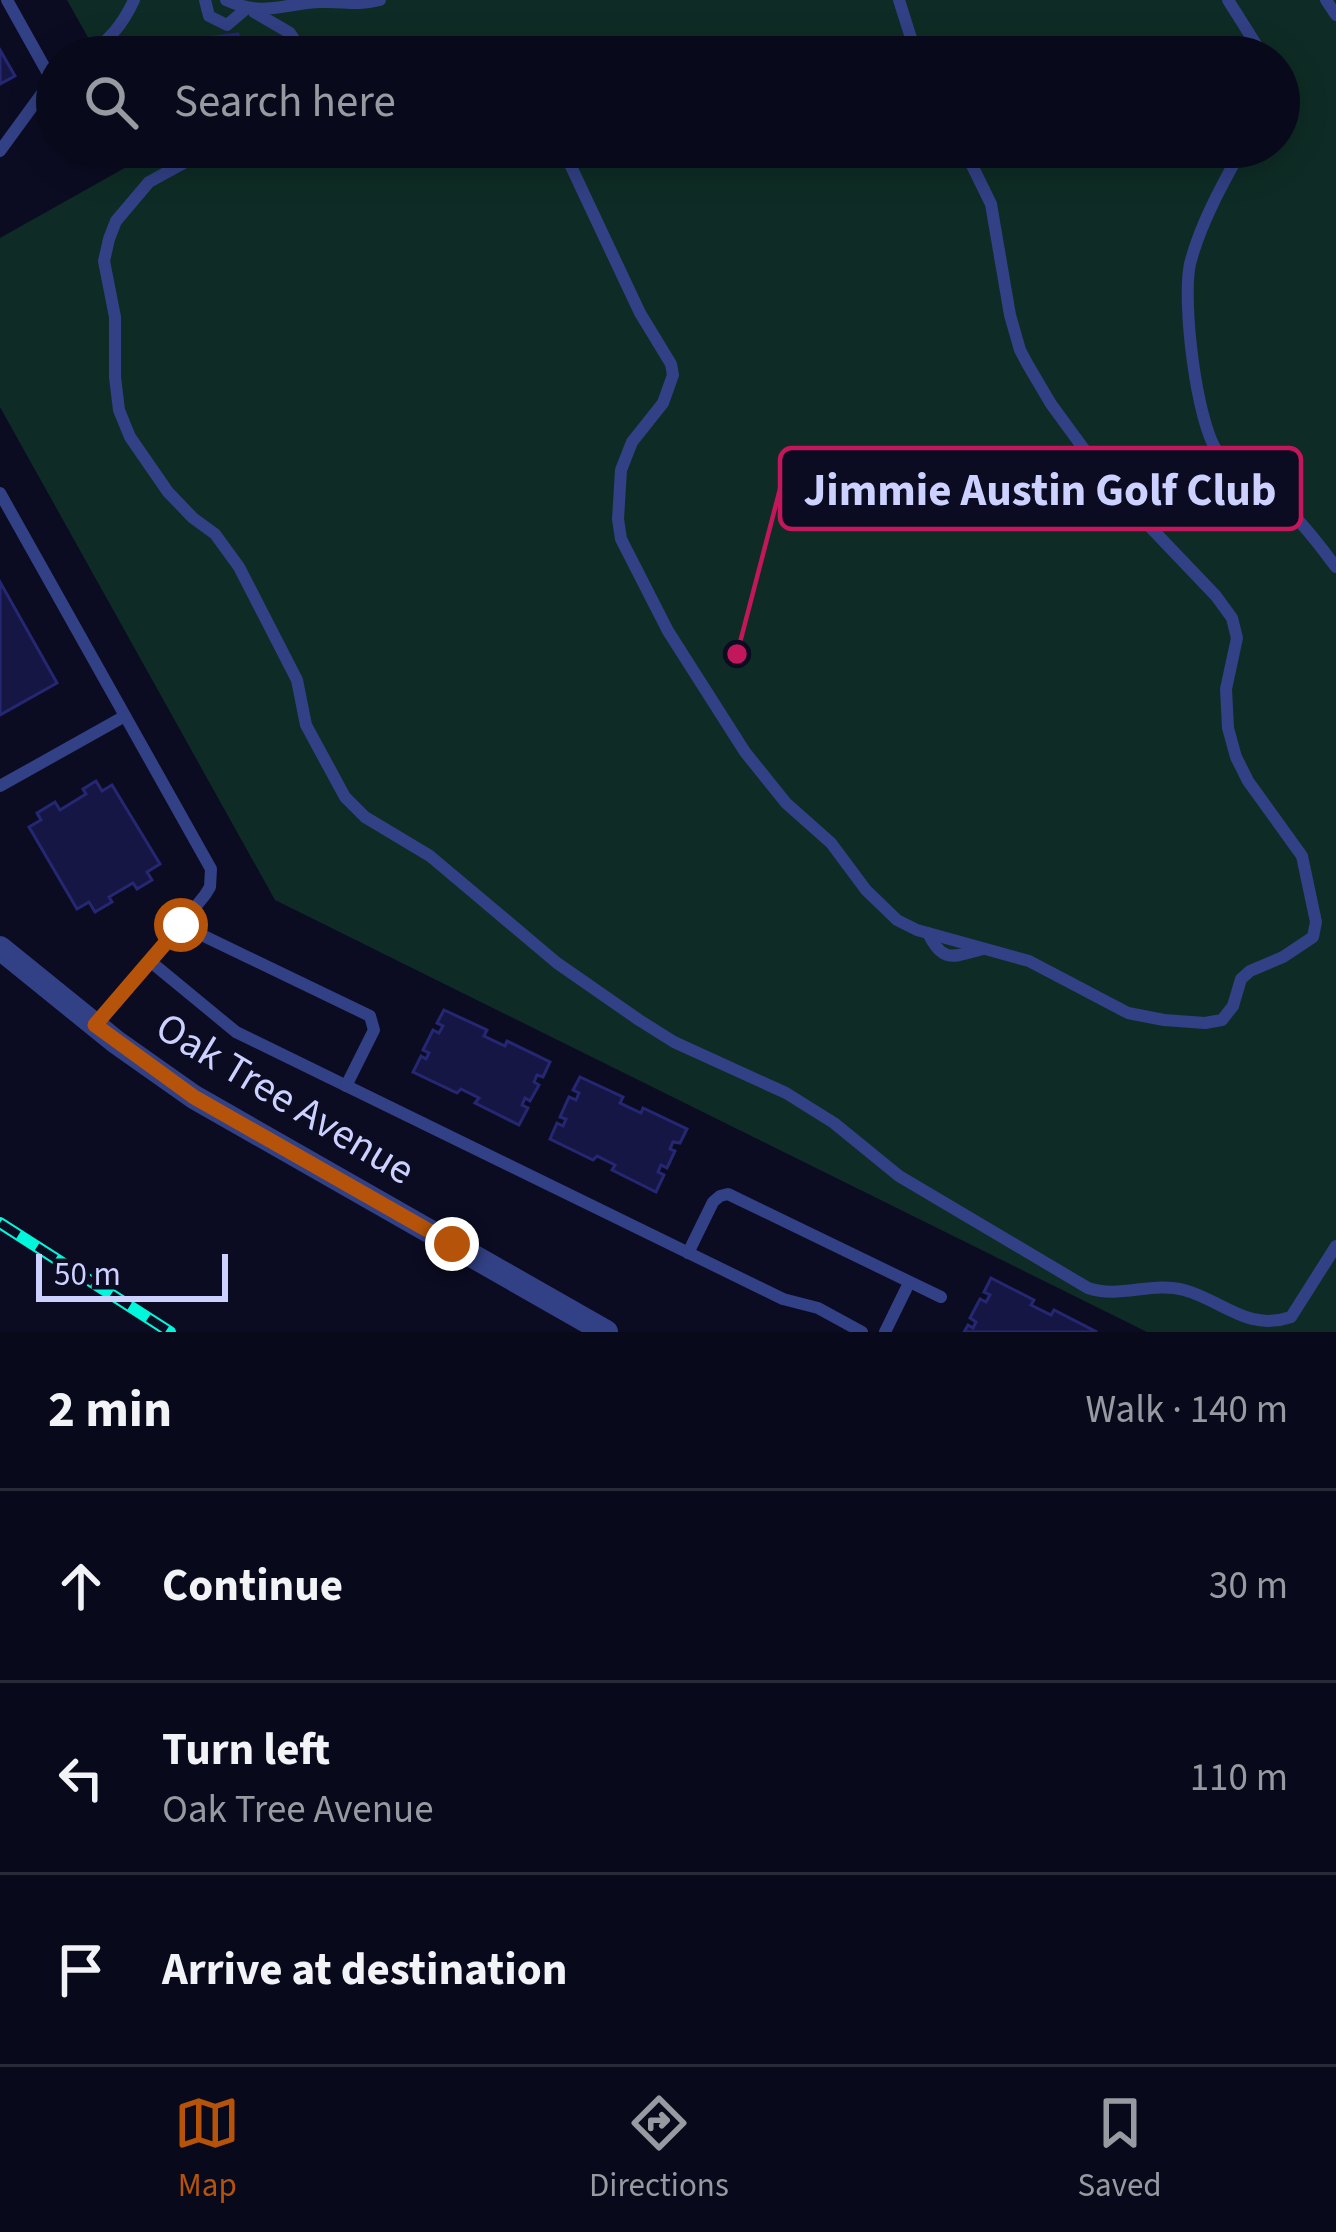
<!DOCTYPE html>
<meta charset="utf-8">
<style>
body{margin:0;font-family:"Source Sans 3",sans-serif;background:#111223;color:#f1f3f6}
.scale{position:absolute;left:36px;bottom:30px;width:192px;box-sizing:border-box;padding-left:12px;border:6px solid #ccd1ff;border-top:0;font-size:33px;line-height:42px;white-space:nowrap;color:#ccd1ff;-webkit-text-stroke:9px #0b0c22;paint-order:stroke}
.stop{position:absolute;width:36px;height:36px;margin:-27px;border:9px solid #b45309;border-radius:50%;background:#fff}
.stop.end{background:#b45309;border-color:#fff;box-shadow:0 3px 12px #0008}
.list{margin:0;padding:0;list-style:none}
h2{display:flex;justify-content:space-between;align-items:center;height:156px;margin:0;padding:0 48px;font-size:51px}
h2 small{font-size:39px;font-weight:400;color:#989aa2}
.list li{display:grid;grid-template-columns:78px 1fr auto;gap:36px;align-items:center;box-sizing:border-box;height:192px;padding:0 48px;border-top:3px solid #292a39}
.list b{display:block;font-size:45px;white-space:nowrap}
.list p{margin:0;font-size:39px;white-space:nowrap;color:#989aa2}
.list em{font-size:39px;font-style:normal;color:#989aa2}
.icon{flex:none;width:66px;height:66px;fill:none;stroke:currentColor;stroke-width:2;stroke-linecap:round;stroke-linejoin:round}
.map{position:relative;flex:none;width:1336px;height:1332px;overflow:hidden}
.search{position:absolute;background:#08091a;box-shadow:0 6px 30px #0003;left:36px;right:36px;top:36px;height:132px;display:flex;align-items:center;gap:30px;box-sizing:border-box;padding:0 42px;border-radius:66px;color:#989aa2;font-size:45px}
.sheet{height:732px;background:#08091a}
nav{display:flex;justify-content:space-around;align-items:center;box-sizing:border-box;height:168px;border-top:3px solid #292a39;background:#08091a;font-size:33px;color:#989aa2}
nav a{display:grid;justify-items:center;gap:6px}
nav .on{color:#b45309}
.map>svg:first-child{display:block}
</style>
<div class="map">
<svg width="1336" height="1332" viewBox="0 0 1336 1332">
<rect width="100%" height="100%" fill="#0b0c22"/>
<!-- green -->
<path fill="#0e2c25" d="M67,0H1336V1332H1147L275,900L0,407V238L153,152L151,147H1279V57H99Z"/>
<!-- building -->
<g fill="#161644" stroke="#262772" stroke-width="3">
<path d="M238,34L241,57H151V53L207,46L206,38Z"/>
<path d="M0,50L15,76L0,84Z"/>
<path d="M0,582L57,683L0,715Z"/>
<path d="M96,781L102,791L112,785L160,864L147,872L152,880L137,889L133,883L109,897L112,902L95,912L89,902L77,909L29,827L41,820L37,813L55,802L60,810L86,794L83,789Z"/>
<path d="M444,1010L487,1030L484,1036L505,1046L507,1041L550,1062L543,1077L537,1075L534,1082L539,1085L530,1101L525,1098L522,1105L528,1108L519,1125L475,1103L479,1098L461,1089L457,1093L413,1072L421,1056L426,1059L429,1053L423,1050L433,1030L439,1033L443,1026L437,1023Z"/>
<path d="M580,1077L623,1097L620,1103L641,1113L643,1108L687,1129L680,1143L673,1142L670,1149L675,1151L667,1168L661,1165L658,1172L664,1175L656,1192L612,1170L615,1165L597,1156L593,1160L550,1139L557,1123L563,1126L566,1119L560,1117L569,1097L576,1100L579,1093L573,1090Z"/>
<path d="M991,1278L1034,1300L1031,1305L1051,1315L1054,1310L1097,1332H964L968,1325L973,1328L976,1322L970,1318L980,1299L986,1302L990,1295L984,1292Z"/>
</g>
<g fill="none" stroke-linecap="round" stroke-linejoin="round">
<!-- service -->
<g stroke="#324085" stroke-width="12">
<path d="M205,0L209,16L227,25L247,8"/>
<path d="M226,0C266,18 282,3 322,2C344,1 356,6 380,0"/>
<path d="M899,0L917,57"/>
<path d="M1228,0L1264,57"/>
<path d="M1326,0L1336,15"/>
<path d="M254,12L290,33L306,57"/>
<path d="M84,57C108,42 122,26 134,0"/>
<path d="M213,147L149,182L116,221L109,239L104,261L115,317V377L119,410L130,437L168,492L193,518L215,534L239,567L297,680L306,725L345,797L365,817L430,856L557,963L639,1020L674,1042L786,1093L834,1123L899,1176L1088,1288C1120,1299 1152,1281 1184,1290C1222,1300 1247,1332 1291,1317L1336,1246"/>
<path d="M556,147L568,160L640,313L671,364L673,375L663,403L632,442L621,470L618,519L621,539L668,631L745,752L786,803L831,843L866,890L897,920L917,930L1029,961L1128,1013L1164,1020L1205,1023L1222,1020L1233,1006L1241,979L1250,971L1283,957L1313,937L1316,922L1302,856L1248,781L1236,757L1228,728L1226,689L1237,638L1232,618L1216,596L1111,486L1051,404L1028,365L1020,350L1010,315L991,204L963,147"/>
<path d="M1243,147C1223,183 1200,224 1190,264C1182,301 1196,422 1218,453C1237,480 1271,495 1295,517C1310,532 1323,550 1336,567"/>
<path d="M0,151L43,92L50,77L7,0"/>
<path d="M0,493L211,869L210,887L205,895L151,962L236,1032L783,1299L818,1308L862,1332"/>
<path d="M0,786L125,716"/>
<path d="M181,925L370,1016L374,1030L346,1086"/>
<path d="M928,933C943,965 955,956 983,949"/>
<path d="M96,1025L151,962"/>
<path d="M688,1253L713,1202L720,1196L728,1194L941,1297"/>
<path d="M885,1332L909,1283"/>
</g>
<!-- tertiary -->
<path stroke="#324085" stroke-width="24" d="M0,948L116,1042L194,1097L606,1332"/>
<!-- rail casing -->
<g stroke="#00f7db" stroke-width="12">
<path id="rail" d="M0,1223L170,1332"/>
</g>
<!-- rail -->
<use href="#rail" stroke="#0b0c22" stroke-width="8" stroke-dasharray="22" stroke-linecap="butt"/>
</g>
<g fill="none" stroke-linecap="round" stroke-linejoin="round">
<!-- route -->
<path stroke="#b45309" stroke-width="15" d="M181,925L95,1025L194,1097L452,1244"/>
</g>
<g text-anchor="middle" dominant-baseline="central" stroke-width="10" stroke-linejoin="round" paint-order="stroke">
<!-- street labels -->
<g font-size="42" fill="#ccd1ff" stroke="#0b0c22">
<text transform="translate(285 1099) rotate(31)">Oak Tree Avenue</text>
</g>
</g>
<!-- callouts -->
<path fill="none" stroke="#c2185b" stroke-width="4.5" d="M737 654L780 489"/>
<circle fill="#c2185b" stroke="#0b0c22" stroke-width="4.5" cx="737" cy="654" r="12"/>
<rect fill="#0b0c22" stroke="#c2185b" stroke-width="4.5" x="780" y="448" width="521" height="81" rx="12"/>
<g font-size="45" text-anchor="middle" font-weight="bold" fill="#ccd1ff">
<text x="1040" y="505">Jimmie Austin Golf Club</text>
</g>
</svg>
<div class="scale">50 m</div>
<div class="stop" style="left:181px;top:925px"></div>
<div class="stop end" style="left:452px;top:1244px"></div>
<div class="search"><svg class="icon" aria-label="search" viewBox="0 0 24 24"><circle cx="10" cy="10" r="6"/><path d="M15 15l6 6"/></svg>Search here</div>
</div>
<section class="sheet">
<h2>2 min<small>Walk · 140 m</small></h2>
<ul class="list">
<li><svg class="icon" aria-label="ahead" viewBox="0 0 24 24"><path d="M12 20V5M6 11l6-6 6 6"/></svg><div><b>Continue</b></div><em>30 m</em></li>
<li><svg class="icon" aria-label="left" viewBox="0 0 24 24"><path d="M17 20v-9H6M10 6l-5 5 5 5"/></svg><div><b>Turn left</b><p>Oak Tree Avenue</p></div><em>110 m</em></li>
<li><svg class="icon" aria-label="arrive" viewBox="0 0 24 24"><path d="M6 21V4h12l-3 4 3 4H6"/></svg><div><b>Arrive at destination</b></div></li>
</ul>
</section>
<nav>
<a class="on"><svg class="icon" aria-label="map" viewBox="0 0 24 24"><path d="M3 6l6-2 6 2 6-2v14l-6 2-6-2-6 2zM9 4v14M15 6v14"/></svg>Map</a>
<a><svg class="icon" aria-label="directions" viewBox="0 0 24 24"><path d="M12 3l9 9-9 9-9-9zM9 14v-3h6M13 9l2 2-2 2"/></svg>Directions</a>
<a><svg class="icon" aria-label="saved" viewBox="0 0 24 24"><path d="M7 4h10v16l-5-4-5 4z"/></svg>Saved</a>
</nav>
